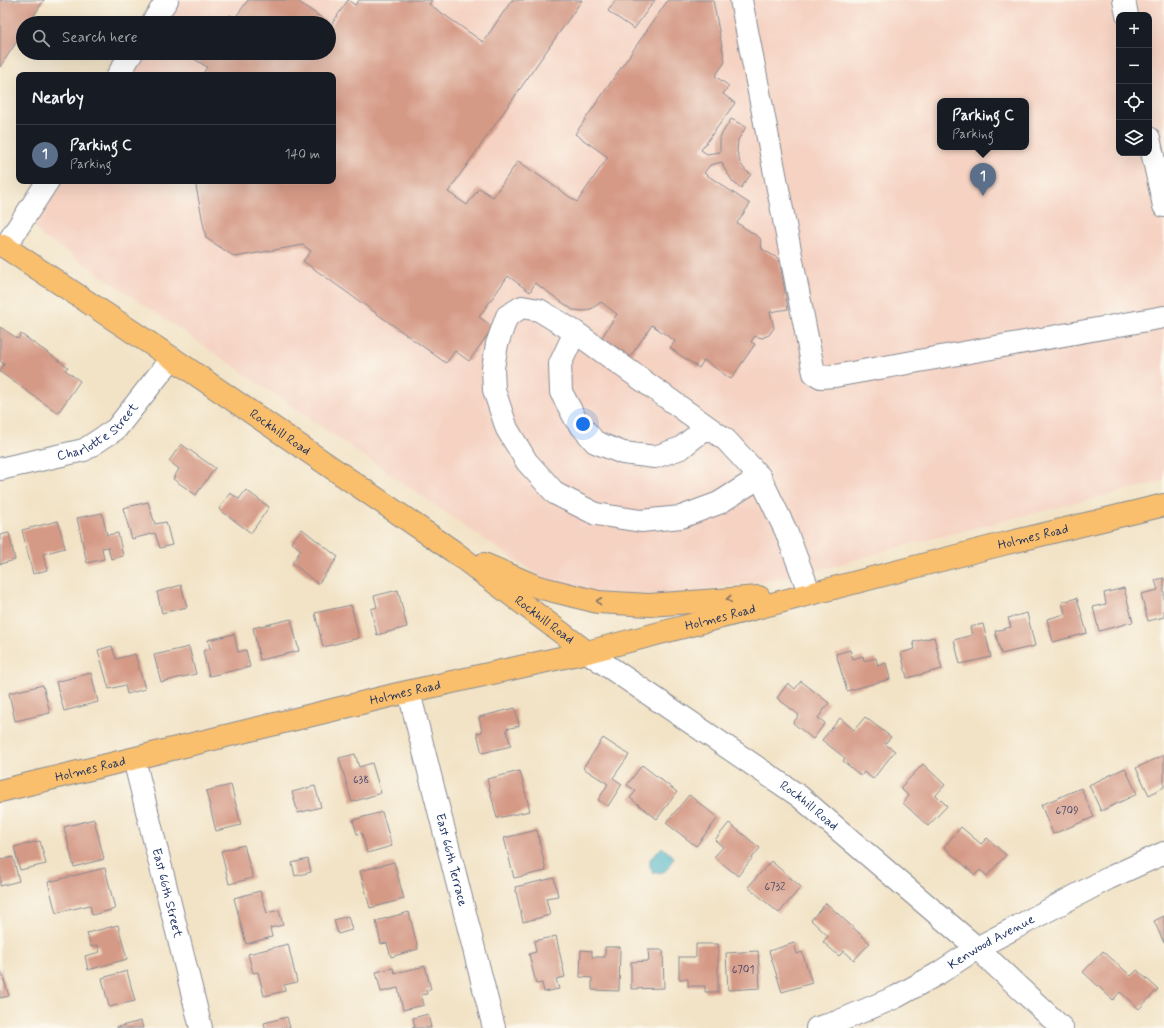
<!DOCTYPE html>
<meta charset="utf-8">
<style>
body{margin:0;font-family:Mynerve,sans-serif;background:#242831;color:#f1f3f6}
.controls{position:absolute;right:12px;top:12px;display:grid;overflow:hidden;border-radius:8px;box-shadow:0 4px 16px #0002}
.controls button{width:36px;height:36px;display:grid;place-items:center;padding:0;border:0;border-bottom:1px solid #363941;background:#171b24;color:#f1f3f6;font:20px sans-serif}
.you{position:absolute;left:583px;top:424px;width:14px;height:14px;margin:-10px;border:3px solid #fff;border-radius:50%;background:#1a73e8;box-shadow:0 0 0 6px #1a73e833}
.badge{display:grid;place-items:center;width:26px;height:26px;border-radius:50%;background:#d1495b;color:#fff;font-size:13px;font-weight:700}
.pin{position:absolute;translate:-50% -33px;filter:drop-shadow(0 1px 2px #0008)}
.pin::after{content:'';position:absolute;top:21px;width:14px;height:12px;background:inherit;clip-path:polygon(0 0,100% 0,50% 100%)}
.popup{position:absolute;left:937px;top:98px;width:92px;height:52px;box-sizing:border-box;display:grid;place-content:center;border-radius:8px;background:#171b24;filter:drop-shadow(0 1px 3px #0005);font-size:13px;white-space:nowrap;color:#9ea1a6}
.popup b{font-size:15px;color:#f1f3f6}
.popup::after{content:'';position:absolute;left:50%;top:100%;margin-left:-8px;border:8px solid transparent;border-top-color:#171b24}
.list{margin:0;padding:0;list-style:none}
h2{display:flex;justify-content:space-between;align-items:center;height:52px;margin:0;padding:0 16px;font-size:17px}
h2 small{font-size:13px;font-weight:400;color:#9ea1a6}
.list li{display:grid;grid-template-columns:26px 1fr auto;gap:12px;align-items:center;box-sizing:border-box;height:60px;padding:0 16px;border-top:1px solid #363941}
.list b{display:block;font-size:15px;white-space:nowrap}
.list p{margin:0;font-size:13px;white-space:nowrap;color:#9ea1a6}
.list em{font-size:13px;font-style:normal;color:#9ea1a6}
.icon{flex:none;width:22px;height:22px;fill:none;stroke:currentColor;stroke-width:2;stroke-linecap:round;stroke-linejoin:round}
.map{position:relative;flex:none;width:1164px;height:1028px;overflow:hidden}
.search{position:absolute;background:#171b24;box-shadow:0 4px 16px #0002;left:16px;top:16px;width:320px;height:44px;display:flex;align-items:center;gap:10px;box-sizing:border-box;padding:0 14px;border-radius:22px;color:#9ea1a6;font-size:15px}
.panel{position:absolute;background:#171b24;box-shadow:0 4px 16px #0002;left:16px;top:72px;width:320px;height:112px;border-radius:8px}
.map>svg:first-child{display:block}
</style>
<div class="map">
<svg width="1164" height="1028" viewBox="0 0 1164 1028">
<rect width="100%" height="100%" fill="#fbf7ec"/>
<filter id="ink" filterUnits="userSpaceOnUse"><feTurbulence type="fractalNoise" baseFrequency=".025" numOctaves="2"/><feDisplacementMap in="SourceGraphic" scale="8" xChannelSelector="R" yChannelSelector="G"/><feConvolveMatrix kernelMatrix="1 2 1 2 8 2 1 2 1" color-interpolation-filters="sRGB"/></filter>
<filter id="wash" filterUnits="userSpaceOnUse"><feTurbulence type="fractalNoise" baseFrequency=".012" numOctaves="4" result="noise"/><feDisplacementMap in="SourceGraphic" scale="16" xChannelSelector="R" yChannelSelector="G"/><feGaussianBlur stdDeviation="0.9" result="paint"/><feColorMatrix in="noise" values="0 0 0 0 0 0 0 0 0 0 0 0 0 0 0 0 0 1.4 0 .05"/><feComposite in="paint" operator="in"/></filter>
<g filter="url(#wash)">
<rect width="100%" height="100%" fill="#f2e3c6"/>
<!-- built -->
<path fill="#f5d2c2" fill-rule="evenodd" d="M180,0H1164V481L899,547L831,567L776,579L670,595L596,593L545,579L506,554L72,255L43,237L37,231L34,224V217L58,181H333V75H130L145,53H329V23H165ZM1119,15H1149V153H1119ZM940,101H1026V147H940Z"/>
<!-- water -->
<path fill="#45b0c3" stroke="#307090" d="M662,847L674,857C668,868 667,875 653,872L650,867V859Z"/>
<g id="blocks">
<!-- building -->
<g fill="#d59a86">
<path d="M0,0H44L29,23H23V32L0,67Z"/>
<path d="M248,0H296L329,23H232L234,20L229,17L230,15L235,18Z"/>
<path d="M348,0L355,5L359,0H432L429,4L483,42L512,0H582L448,192L467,205L479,188L493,197L518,161L577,202L608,157L575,134L668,0H713L725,62L715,76L729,86L723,94L735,103L701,150L707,154L720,152V137L731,119L746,127L738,140L737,151L740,163L746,171L751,174L741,188L733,182L724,168L722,162L710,165L704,173L750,204L737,223L760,238L762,249L779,259L788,309L770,312L774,328L769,335L762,338L755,336L751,342L755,344L731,379L704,360L699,368L670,348L675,341L652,325L630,357L602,337L617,314L601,302L593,308L585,311L573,310L535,283L530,292L508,276L479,317L493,327L469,361L455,351L446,363L303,261L311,251L303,245L235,257L206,238L195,181H333V75H202L207,67L191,57L194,53H329V23L331,25Z"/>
<path d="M616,0H655L634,29L608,11Z"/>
<path d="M0,327L18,339L21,334L68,367L65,370L80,381L58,413L0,372L4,364L0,361Z"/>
<path d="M181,444L215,468L196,495L173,479L179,469L169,461Z"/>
<path d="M246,490L269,507L251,533L219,509L230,493L239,499Z"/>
<path d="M148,502L155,524L166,522L172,545L160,548L155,533L132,539L123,508Z"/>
<path d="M102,513L107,535L118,533L123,556L111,559L108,547L102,548L104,559L87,563L77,518Z"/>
<path d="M58,521L65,548L43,554L47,570L33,574L22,530Z"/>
<path d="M302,529L338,557L318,584L292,563L301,550L291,542Z"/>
<path d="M9,533L15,560L0,564V535Z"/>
<path d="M1164,578V617L1148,621L1141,594L1158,590L1155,580Z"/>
<path d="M181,585L187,607L162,613L157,592Z"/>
<path d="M1124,588L1133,622L1099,631L1093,607L1106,604L1104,593Z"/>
<path d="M398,590L407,627L377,635L371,609L377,607L374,596Z"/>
<path d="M1077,598L1087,633L1053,642L1047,619L1065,614L1062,602Z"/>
<path d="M351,605L359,638L323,647L315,613Z"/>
<path d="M1027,613L1035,646L1001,654L995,631L1011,627L1008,618Z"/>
<path d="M291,619L299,651L260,660L253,628Z"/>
<path d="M983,624L991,657L960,664L954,640L972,635L970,627Z"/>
<path d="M234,634L238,652L246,650L250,667L209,676L203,651L210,649L208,640Z"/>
<path d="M934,637L942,669L907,678L901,653L915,649L913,642Z"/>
<path d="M112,646L116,659L135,654L145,689L127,694L125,685L109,689L98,650Z"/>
<path d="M189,647L196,674L161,682L154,655Z"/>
<path d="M850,650L853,659L863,656L864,661L876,658L878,666L886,663L890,679L847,691L836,654Z"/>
<path d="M91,673L98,702L64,711L56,682Z"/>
<path d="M801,681L829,703L818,718L825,723L813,739L793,723L799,715L777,698L788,683L795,689Z"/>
<path d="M43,685L50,713L15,721L9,693Z"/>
<path d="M515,708L519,726L506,729L511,746L482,753L477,733L482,732L479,717Z"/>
<path d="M865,717L891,737L885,744L895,751L873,779L864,772L861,776L843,761L845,758L822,740L840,718L854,730Z"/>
<path d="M603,738L629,755L613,778L622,784L608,806L598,800L608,784L583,768Z"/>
<path d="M355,754L359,767L372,763L381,793L352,802L339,758Z"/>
<path d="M1164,755V787L1149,795L1136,768Z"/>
<path d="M923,764L945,785L936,795L947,806L928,826L903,803L909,796L900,788Z"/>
<path d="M642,765L677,792L657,819L630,798L636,791L627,785Z"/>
<path d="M1125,768L1137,794L1101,811L1089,785Z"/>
<path d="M520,771L530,811L497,818L487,779Z"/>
<path d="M231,785L241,825L216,831L206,791Z"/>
<path d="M315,786L321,807L298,813L292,792Z"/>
<path d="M1081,788L1094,817L1053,834L1041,805Z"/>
<path d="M689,795L718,818L696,846L666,823Z"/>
<path d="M382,812L392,846L367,853L362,833L357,834L353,820Z"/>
<path d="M94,819L104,859L74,867L64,827Z"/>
<path d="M729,823L760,848L738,876L714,857L723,847L715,840Z"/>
<path d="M961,827L981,844L987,838L1006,855L987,876L980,870L975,875L944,847Z"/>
<path d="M537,830L546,871L514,878L504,838Z"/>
<path d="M40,841L46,864L20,870L14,847Z"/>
<path d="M244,845L253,878L229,884L221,851Z"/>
<path d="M13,857L19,881L0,886V860Z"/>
<path d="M308,859L311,872L295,876L292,863Z"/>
<path d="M771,861L801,887L779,913L748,887Z"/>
<path d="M394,862L404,899L370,908L360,871Z"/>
<path d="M105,868L115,909L92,915L90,905L56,913L48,882Z"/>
<path d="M554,878L558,896L546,898L550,915L523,922L515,887Z"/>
<path d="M260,891L267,913L279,910L283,925L270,928L272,937L246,944L234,898Z"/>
<path d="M826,903L870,943L854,960L844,951L839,956L823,942L828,936L811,920Z"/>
<path d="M409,912L418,949L391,957L387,943L381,944L376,921Z"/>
<path d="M348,916L352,930L338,934L334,920Z"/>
<path d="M1164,916V943L1154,921Z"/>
<path d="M118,925L127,959L88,970L85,956L100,952L98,945L91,947L87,933Z"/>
<path d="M556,936L565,977L556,979L559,989L544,992L542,983L536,984L529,954L536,952L534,941Z"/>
<path d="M794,943L797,954L802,952L812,983L782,992L769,951Z"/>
<path d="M288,944L297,982L284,985L285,991L264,996L258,972L253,973L248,954Z"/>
<path d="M696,944H718V992H705V986H688V979H679V957H696Z"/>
<path d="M605,947H620L619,991L592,990V978L580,977L581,950L592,951V957H605Z"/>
<path d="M648,950H663L664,988L631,989V962L649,961Z"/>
<path d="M758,951L760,988L728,990L726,953Z"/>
<path d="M1103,951L1131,976L1137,970L1158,989L1139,1009L1120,992L1113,1000L1083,972Z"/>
<path d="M425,966L431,989L426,990L427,994L421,995L424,1005L403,1010L398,988L381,992L376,972L393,968L395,973Z"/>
<path d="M0,967L9,996L0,998Z"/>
<path d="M127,971L135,1001L109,1007L102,978Z"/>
<path d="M428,1014L431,1028H412L415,1027L413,1018Z"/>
<path d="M287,1017L290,1028H265L264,1023Z"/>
<path d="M141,1021L143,1028H117V1027Z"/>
</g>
</g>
</g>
<g filter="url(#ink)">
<use href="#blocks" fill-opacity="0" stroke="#868992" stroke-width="1"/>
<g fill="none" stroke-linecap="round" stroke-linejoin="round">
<!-- minor casing -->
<g stroke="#868992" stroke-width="24">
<g id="minor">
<path d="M741,0L814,373L821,377L835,376L1164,317"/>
<path d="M1124,0L1127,15"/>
<path d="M152,23L167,0"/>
<path d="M118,75L132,53"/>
<path d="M1149,138L1164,206"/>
<path d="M5,247L48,181"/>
<path d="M575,332L726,440L760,477L786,531L810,594"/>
<path d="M707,427L681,448L655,457L623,453L595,442L576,420L561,392L560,364L575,332L539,310L522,307L507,316L497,344L493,368L494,390L507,429L527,462L556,494L596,514L641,521L681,517L719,503L760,477"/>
<path id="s1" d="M0,469L84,450L116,429L172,358"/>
<path id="s2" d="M587,652L799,796L977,948L1062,1028"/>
<path id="s3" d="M409,692L494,1028"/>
<path id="s4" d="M134,759L201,1028"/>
<path id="s5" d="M817,1028L837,1022L896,997L939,973L977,948L1109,878L1164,853"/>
</g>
</g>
<!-- major casing -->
<g stroke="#868992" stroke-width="24">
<g id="major">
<path id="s6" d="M0,245L5,247L172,358L453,551L587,652"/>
<path d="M484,564L538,587L598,602L649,605L759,597"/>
<path id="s7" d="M0,791L398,694L587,652L999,545L1164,505"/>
</g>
</g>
<!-- minor -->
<use href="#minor" stroke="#fff" stroke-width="22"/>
<!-- major -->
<use href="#major" stroke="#f9bf6d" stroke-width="22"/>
</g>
<!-- one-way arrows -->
<defs><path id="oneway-chevron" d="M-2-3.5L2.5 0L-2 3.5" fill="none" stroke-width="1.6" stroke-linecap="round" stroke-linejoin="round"/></defs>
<g stroke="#7f7065">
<use href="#oneway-chevron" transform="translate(729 599) rotate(176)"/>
<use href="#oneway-chevron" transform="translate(599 601) rotate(-172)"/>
</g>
</g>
<g text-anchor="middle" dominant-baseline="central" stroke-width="3" stroke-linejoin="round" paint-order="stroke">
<!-- number labels -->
<g font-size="11" fill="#4a4a68">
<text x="361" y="780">638</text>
<text x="1067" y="811">6709</text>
<text x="775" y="887">6732</text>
<text x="743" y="970">6701</text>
</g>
<!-- street labels -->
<g font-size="13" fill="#1b2f5e" stroke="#fbf7ec">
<text stroke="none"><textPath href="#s1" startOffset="107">Charlotte Street</textPath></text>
<text stroke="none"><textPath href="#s6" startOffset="337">Rockhill Road</textPath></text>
<text stroke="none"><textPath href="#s7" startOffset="1064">Holmes Road</textPath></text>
<text stroke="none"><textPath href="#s7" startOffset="741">Holmes Road</textPath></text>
<text stroke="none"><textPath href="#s6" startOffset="661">Rockhill Road</textPath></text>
<text stroke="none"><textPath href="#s7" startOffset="417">Holmes Road</textPath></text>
<text stroke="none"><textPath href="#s7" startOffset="93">Holmes Road</textPath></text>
<text stroke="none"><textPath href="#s2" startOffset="270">Rockhill Road</textPath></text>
<text stroke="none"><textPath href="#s3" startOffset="173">East 66th Terrace</textPath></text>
<text stroke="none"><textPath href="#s4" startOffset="138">East 66th Street</textPath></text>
<text stroke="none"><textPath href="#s5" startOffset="195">Kenwood Avenue</textPath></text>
</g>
</g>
</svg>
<div class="controls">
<button>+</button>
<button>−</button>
<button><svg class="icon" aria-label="locate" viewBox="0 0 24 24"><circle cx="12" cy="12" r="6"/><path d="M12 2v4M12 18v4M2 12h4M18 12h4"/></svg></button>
<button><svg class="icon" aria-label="layers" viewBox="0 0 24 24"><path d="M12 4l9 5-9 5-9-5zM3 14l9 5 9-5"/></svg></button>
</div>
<div class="you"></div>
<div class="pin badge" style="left:983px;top:196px;background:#5c6f8a">1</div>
<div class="popup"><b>Parking C</b>Parking</div>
<div class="search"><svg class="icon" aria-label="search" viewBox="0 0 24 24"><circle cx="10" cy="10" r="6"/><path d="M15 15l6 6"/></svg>Search here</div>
<section class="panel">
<h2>Nearby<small></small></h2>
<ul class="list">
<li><span class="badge" style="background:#5c6f8a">1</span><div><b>Parking C</b><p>Parking</p></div><em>140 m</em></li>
</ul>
</section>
</div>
